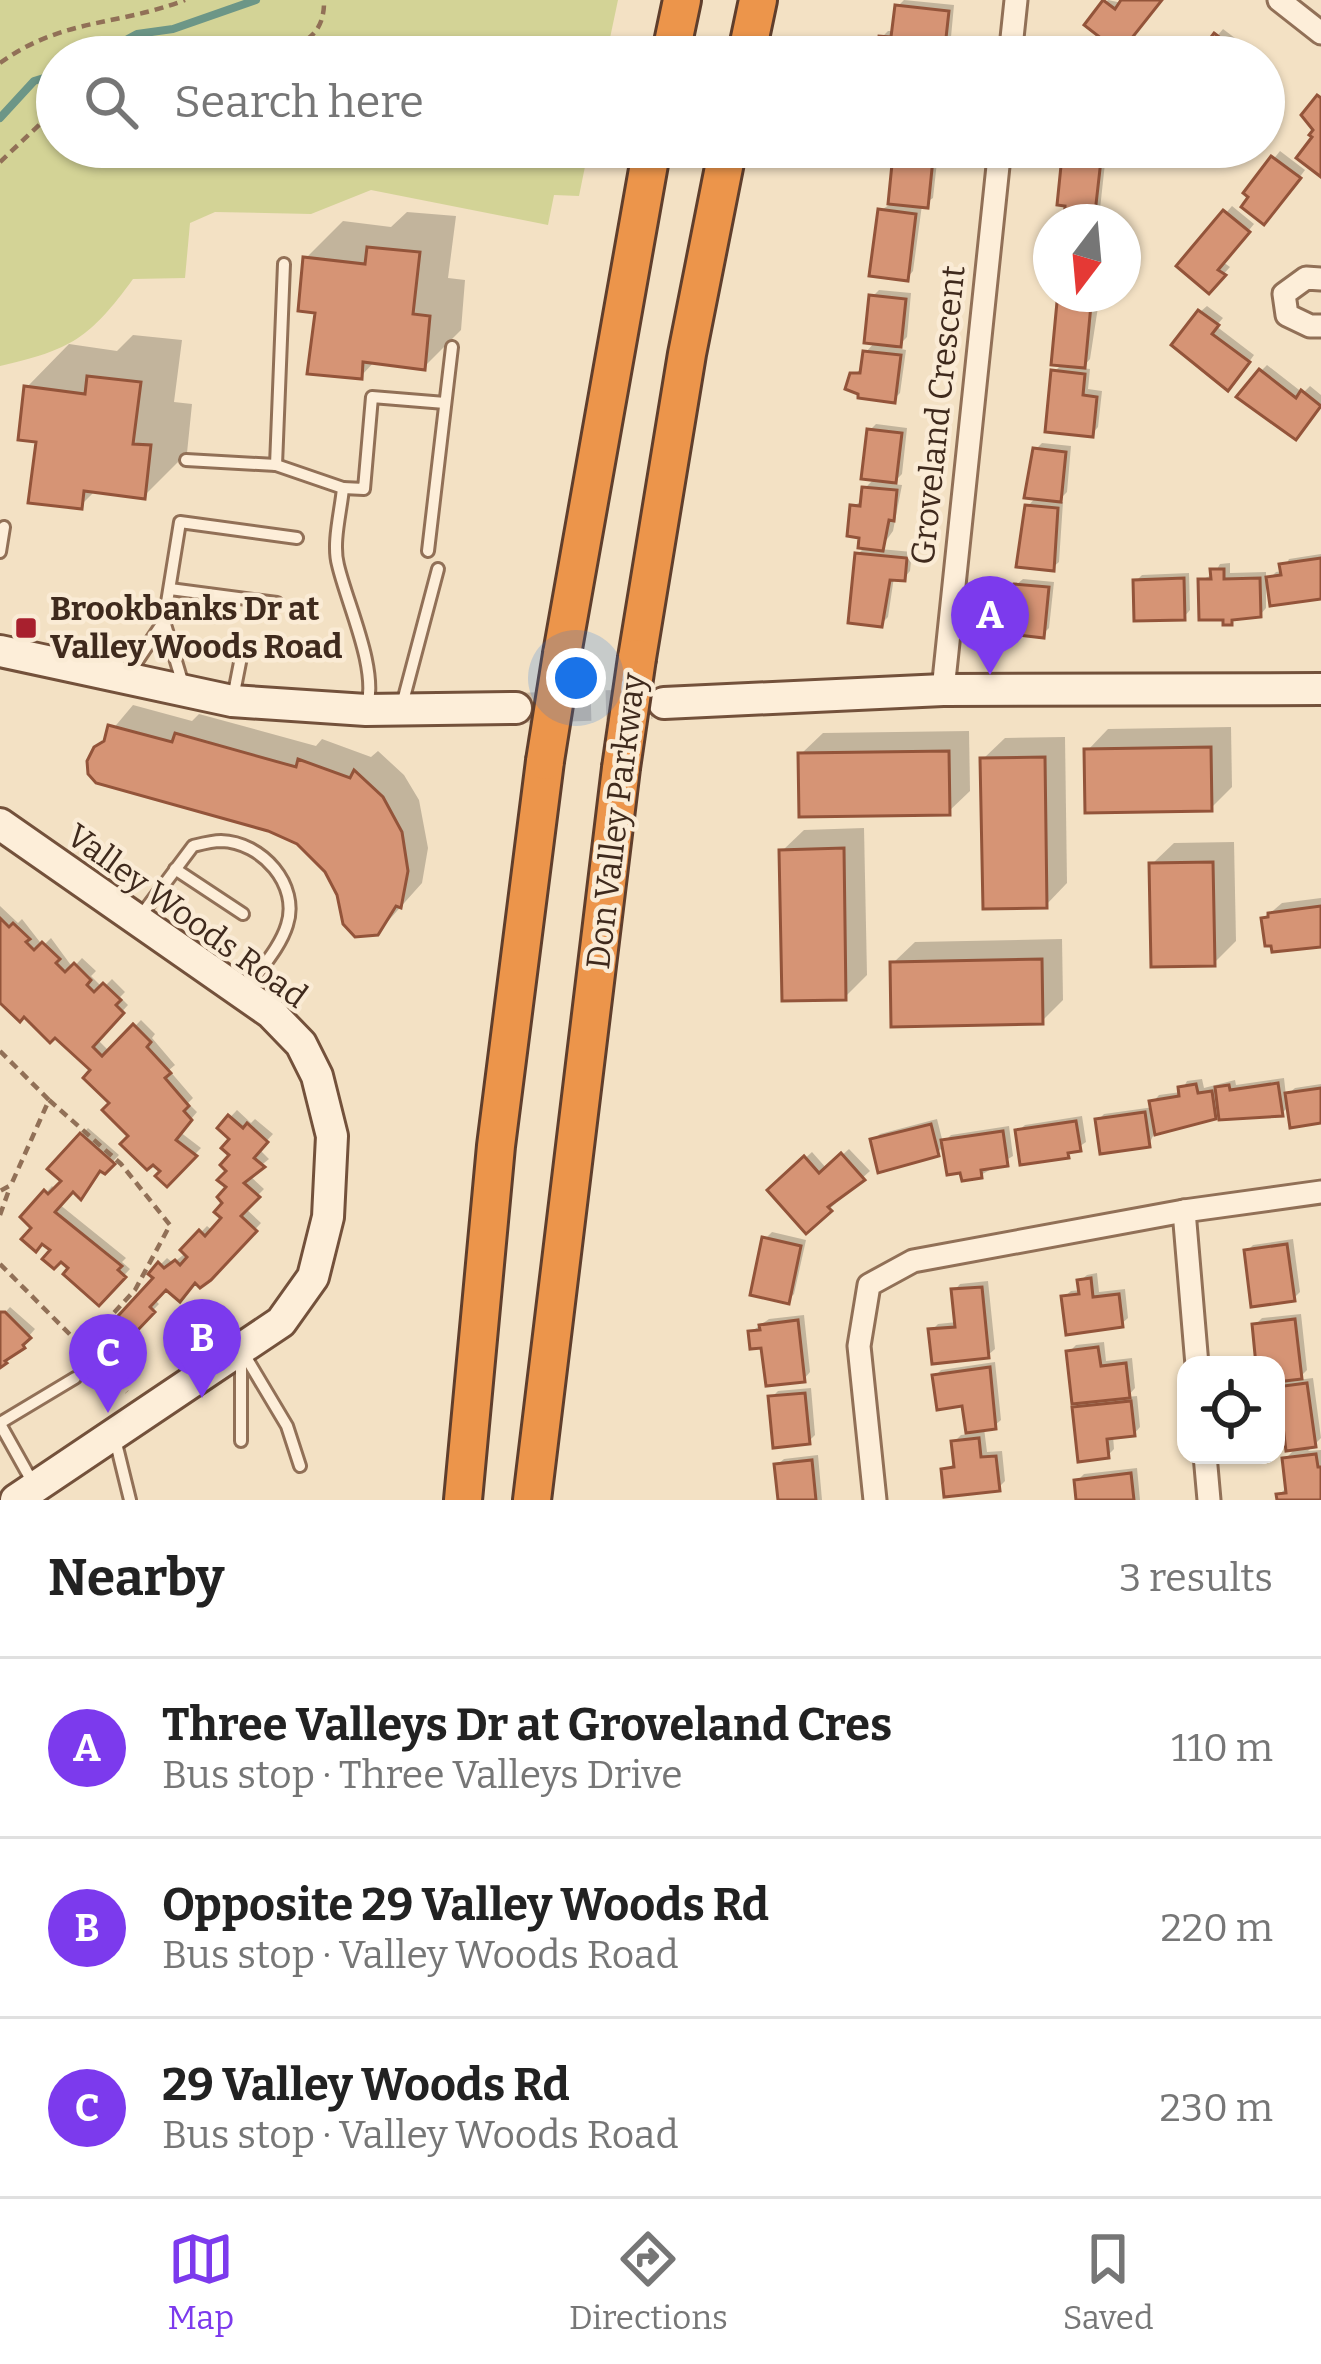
<!DOCTYPE html>
<meta charset="utf-8">
<style>
body{margin:0;font-family:Bitter,serif;background:#f6f6f6;color:#222}
.controls{position:absolute;right:36px;bottom:36px;display:grid;overflow:hidden;border-radius:24px;box-shadow:0 3px 9px #0004}
.controls button{width:108px;height:108px;display:grid;place-items:center;padding:0;border:0;border-bottom:3px solid #e0e0e0;background:#fff;color:#222;font:60px sans-serif}
.compass{position:absolute;left:1033px;top:204px;width:108px;height:108px;border-radius:50%;background:#fff;box-shadow:0 3px 9px #0004;rotate:196deg}
.you{position:absolute;left:576px;top:678px;width:42px;height:42px;margin:-30px;border:9px solid #fff;border-radius:50%;background:#1a73e8;box-shadow:0 0 0 18px #1a73e833}
.badge{display:grid;place-items:center;width:78px;height:78px;border-radius:50%;background:#7c3aed;color:#fff;font-size:39px;font-weight:700}
.pin{position:absolute;translate:-50% -99px;filter:drop-shadow(0 3px 6px #0008)}
.pin::after{content:'';position:absolute;top:63px;width:42px;height:36px;background:inherit;clip-path:polygon(0 0,100% 0,50% 100%)}
.list{margin:0;padding:0;list-style:none}
h2{display:flex;justify-content:space-between;align-items:center;height:156px;margin:0;padding:0 48px;font-size:51px}
h2 small{font-size:39px;font-weight:400;color:#767676}
.list li{display:grid;grid-template-columns:78px 1fr auto;gap:36px;align-items:center;box-sizing:border-box;height:180px;padding:0 48px;border-top:3px solid #e0e0e0}
.list b{display:block;font-size:45px;white-space:nowrap}
.list p{margin:0;font-size:39px;white-space:nowrap;color:#767676}
.list em{font-size:39px;font-style:normal;color:#767676}
.icon{flex:none;width:66px;height:66px;fill:none;stroke:currentColor;stroke-width:2;stroke-linecap:round;stroke-linejoin:round}
.map{position:relative;flex:none;width:1321px;height:1500px;overflow:hidden}
.search{position:absolute;background:#fff;box-shadow:0 3px 9px #0004;left:36px;right:36px;top:36px;height:132px;display:flex;align-items:center;gap:30px;box-sizing:border-box;padding:0 42px;border-radius:66px;color:#767676;font-size:45px}
.sheet{height:696px;background:#fff}
nav{display:flex;justify-content:space-around;align-items:center;box-sizing:border-box;height:168px;border-top:3px solid #e0e0e0;background:#fff;font-size:33px;color:#767676}
nav a{display:grid;justify-items:center;gap:6px}
nav .on{color:#7c3aed}
.map>svg:first-child{display:block}
</style>
<div class="map">
<svg width="1321" height="1500" viewBox="0 0 1321 1500">
<rect width="100%" height="100%" fill="#f3e1c4"/>
<!-- green -->
<path fill="#d3d396" d="M0,0H618L606,57H57V147H589L579,196L554,195L548,225L371,190L311,214L215,212L190,223L185,278L133,279C90,338 71,350 0,366Z"/>
<!-- shadow -->
<g fill="#0003">
<path d="M904,0L954,5L951,37L944,43L913,40L909,57H880L882,37L888,31H895L898,6Z"/>
<path d="M1108,0L1122,3L1125,0H1160L1088,24Z"/>
<path d="M1223,29L1260,57H1200Z"/>
<path d="M1082,52L1118,56V57H1077Z"/>
<path d="M1264,60L1275,69L1264,83Z"/>
<path d="M903,149L938,153L933,198L922,205L913,271L907,278L881,210L891,204L896,155Z"/>
<path d="M1071,151L1106,154L1099,218L1095,222H1067L1064,157Z"/>
<path d="M1280,151L1305,170L1271,215L1247,192Z"/>
<path d="M1232,206L1254,224L1223,262L1230,267L1209,290L1180,266Z"/>
<path d="M407,212L456,216L448,278L465,280L461,330L424,367L376,360L361,376L306,258L343,221L391,227Z"/>
<path d="M879,290L911,293L907,337L896,348L906,350L900,393L894,399L849,378L864,367L866,352L876,341L872,297Z"/>
<path d="M1062,294H1100L1090,359L1082,368L1090,369L1088,389L1102,391L1098,427L1092,434L1054,372L1063,363L1060,303L1069,295Z"/>
<path d="M1207,306L1223,318L1216,326L1254,355L1235,381L1200,312Z"/>
<path d="M133,335L182,340L174,402L192,404L187,453L144,496L96,490L81,505L27,387L69,344L117,351Z"/>
<path d="M1267,365L1303,393L1310,386L1321,395V405L1302,430L1261,371Z"/>
<path d="M876,424L907,428L902,474L892,484L902,485L893,531L880,549L912,552L910,571L904,578L894,577L888,617L881,624L858,554L866,546L853,506L864,500L865,488L875,478L869,431Z"/>
<path d="M1042,443L1071,446L1067,492L1057,502H1063L1059,562L1052,568L1028,506L1037,496L1036,449Z"/>
<path d="M1321,554V596L1266,583V608L1260,615L1236,617L1231,622L1201,580L1214,574L1220,564L1230,563V573L1266,572V582L1276,572L1283,571L1289,559Z"/>
<path d="M1189,573L1190,610L1184,617L1136,581L1142,575Z"/>
<path d="M1023,579L1054,582L1049,628L1043,634L1016,585Z"/>
<path d="M133,705L192,721L199,714L316,746L322,739L371,757L378,751L404,775L419,800L428,848L422,883L380,930L299,841L96,749Z"/>
<path d="M1231,727L1232,787L1211,808L1087,751L1108,729Z"/>
<path d="M969,731L970,791L948,812L801,754L823,733Z"/>
<path d="M1065,737L1067,883L1046,905L983,759L1005,738Z"/>
<path d="M864,828L867,975L845,997L782,851L804,830Z"/>
<path d="M1234,842L1236,941L1214,963L1152,864L1174,843Z"/>
<path d="M1321,898V944L1274,943L1264,919L1275,909L1282,903Z"/>
<path d="M0,906L18,923L22,919L43,946L51,938L73,968L82,958L96,971L91,976L103,988L112,979L125,992L120,997L128,1005L97,1039L110,1052L141,1020L155,1034L152,1038L175,1065L169,1070L193,1098L188,1103L197,1112L180,1132L201,1148L167,1183L165,1171L132,1136L95,1070L55,1034L0,999Z"/>
<path d="M1062,939L1063,1000L1042,1021L893,963L915,942Z"/>
<path d="M1284,1078L1286,1096L1295,1088L1321,1084V1120L1290,1105L1281,1114L1221,1110L1215,1117L1155,1132L1149,1144L1098,1120L1104,1114L1154,1107L1153,1102L1159,1095L1181,1092L1187,1081L1202,1079L1204,1088L1235,1080L1236,1085Z"/>
<path d="M237,1110L251,1123L255,1119L273,1134L259,1149L269,1159L249,1175L264,1189L245,1208L261,1223L209,1278L166,1286L154,1299L159,1304L136,1328L157,1278L152,1273L167,1258L173,1263L187,1252L184,1250L207,1226L213,1231L225,1218L233,1139L221,1127Z"/>
<path d="M1082,1116L1086,1142L1067,1155L1018,1131L1025,1125Z"/>
<path d="M937,1119L943,1143L951,1135L1009,1126L1013,1156L981,1175L945,1145L937,1153L873,1140L880,1134Z"/>
<path d="M88,1128L119,1155L105,1170L102,1168L73,1188L59,1204L126,1258L122,1262L130,1269L99,1302L24,1217L52,1186L56,1190L65,1180L52,1168Z"/>
<path d="M849,1149L870,1171L842,1196L833,1199L836,1203L807,1230L771,1190L812,1152L827,1169Z"/>
<path d="M772,1232L806,1240L794,1294L788,1300L765,1239Z"/>
<path d="M1293,1239L1300,1292L1293,1299L1247,1251L1253,1245Z"/>
<path d="M1097,1273L1099,1292L1125,1289L1128,1318L1121,1324L1064,1297L1071,1291L1081,1290L1080,1281L1087,1275Z"/>
<path d="M988,1281L995,1349L988,1355L931,1331L938,1324L957,1322L954,1291L960,1284Z"/>
<path d="M10,1307L35,1329L28,1337L30,1340L0,1365V1318Z"/>
<path d="M1301,1314L1307,1370L1297,1380L1313,1378L1321,1438L1308,1451L1321,1450V1500H1280L1279,1495L1288,1486L1285,1459L1298,1446L1284,1415L1276,1416V1365H1259L1255,1325L1262,1318Z"/>
<path d="M804,1315L810,1372L804,1379L751,1332L769,1319Z"/>
<path d="M1104,1342L1106,1361L1132,1358L1135,1388L1127,1397L1137,1396L1140,1427L1134,1434L1113,1436L1114,1449L1108,1455L1075,1408L1084,1400L1069,1352L1076,1345Z"/>
<path d="M995,1362L1001,1420L994,1426L984,1428L987,1452L1002,1451L1005,1481L998,1488L944,1470L956,1463L954,1442L961,1435L970,1434L965,1403L935,1376L941,1370Z"/>
<path d="M811,1388L815,1435L809,1441L771,1398L778,1391Z"/>
<path d="M818,1455L822,1500H781L777,1465L784,1459Z"/>
<path d="M1137,1468L1140,1500H1079L1077,1481L1084,1474Z"/>
</g>
<g fill="none" stroke-linecap="round" stroke-linejoin="round">
<!-- stream -->
<g stroke="#6c9687" stroke-width="8">
<path d="M95,57L137,34L173,29L256,0"/>
<path d="M0,118L34,81L57,74"/>
</g>
</g>
<!-- building -->
<g fill="#d69475" stroke="#93543a" stroke-width="3">
<path d="M1103,0L1115,9L1121,0H1162L1120,53L1084,25Z"/>
<path d="M895,5L949,11L945,47L908,43L907,57H877L879,36L891,37Z"/>
<path d="M1214,33L1245,57H1196Z"/>
<path d="M1317,95L1321,98V177L1296,158L1312,137L1309,135L1313,130L1301,115Z"/>
<path d="M893,154L933,159L928,208L888,204Z"/>
<path d="M1062,156L1101,160L1094,222H1064L1065,206L1057,205Z"/>
<path d="M1271,156L1301,178L1264,225L1241,207L1248,197L1243,193Z"/>
<path d="M878,209L916,214L908,281L869,276Z"/>
<path d="M1223,210L1250,232L1218,270L1226,275L1209,294L1176,266Z"/>
<path d="M367,247L420,252L413,314L430,316L425,370L363,362L362,379L307,374L315,313L298,311L303,257L365,264Z"/>
<path d="M869,295L906,299L901,347L864,343Z"/>
<path d="M1057,302L1091,305L1085,368L1051,365Z"/>
<path d="M1198,310L1219,325L1212,334L1250,362L1228,391L1171,345Z"/>
<path d="M863,351L901,355L895,403L858,398V394L845,389L850,373H860Z"/>
<path d="M1259,369L1296,398L1301,390L1321,406L1296,440L1236,397Z"/>
<path d="M1051,370L1085,374L1083,395L1097,397L1093,437L1045,432Z"/>
<path d="M87,376L141,382L133,444L151,445L145,499L84,491L82,509L28,503L36,442L18,440L24,386L85,394Z"/>
<path d="M867,429L902,433L896,483L861,479Z"/>
<path d="M1033,448L1066,452L1061,502L1024,498Z"/>
<path d="M862,487L897,490L894,521L889,520L883,551L858,548L859,538L847,536L850,505L860,506Z"/>
<path d="M1025,505L1058,508L1054,571L1016,567Z"/>
<path d="M855,553L907,558L905,581L890,580L882,627L848,623Z"/>
<path d="M1321,558V599L1270,606L1266,577L1281,575L1279,564Z"/>
<path d="M1210,569H1224V579L1260,578L1261,617L1232,620V625H1223V620H1199L1198,579H1211Z"/>
<path d="M1184,578L1185,620L1134,621L1133,580Z"/>
<path d="M1014,584L1049,587L1044,638L1009,634Z"/>
<path d="M108,725L172,742L175,733L296,767L298,759L350,778L354,770L383,797L402,832L408,871L401,908L396,906L378,935L355,937L343,924L337,895L325,872L297,844L268,831L96,783L88,774L87,761L94,747L104,741Z"/>
<path d="M1211,747L1212,811L1085,813L1084,749Z"/>
<path d="M949,751L950,815L799,817L798,753Z"/>
<path d="M1045,757L1047,908L983,909L980,758Z"/>
<path d="M844,848L846,1000L782,1001L779,850Z"/>
<path d="M1213,862L1215,966L1151,967L1149,863Z"/>
<path d="M1321,906V947L1272,952L1271,946H1265L1261,918L1268,917V913Z"/>
<path d="M0,918L9,927L13,923L30,939L26,942L34,950L42,942L60,959L56,963L65,972L74,963L91,980L87,985L94,992L103,983L121,1000L116,1005L124,1013L93,1047L102,1056L133,1024L151,1042L147,1047L171,1073L165,1078L189,1106L184,1111L192,1120L176,1140L197,1156L167,1187L155,1176L160,1171L153,1165L147,1170L120,1144L128,1136L102,1110L109,1103L83,1078L90,1070L55,1038L50,1043L24,1017L20,1022L0,1003Z"/>
<path d="M1042,959L1043,1024L891,1027L890,962Z"/>
<path d="M1278,1083L1283,1116L1219,1120L1215,1087L1229,1085L1230,1090Z"/>
<path d="M1196,1084L1198,1093L1212,1091L1216,1119L1155,1135L1149,1101L1179,1096L1178,1087Z"/>
<path d="M1321,1088V1123L1290,1128L1285,1093Z"/>
<path d="M1145,1112L1150,1147L1100,1154L1095,1119Z"/>
<path d="M228,1115L243,1128L247,1123L268,1142L254,1158L265,1167L244,1183L260,1197L241,1216L257,1231L211,1280L200,1288L195,1283L180,1302L166,1290L150,1307L155,1312L136,1332L118,1316L153,1278L148,1274L158,1262L164,1268L175,1260L180,1265L187,1257L180,1250L199,1230L205,1236L221,1218L214,1212L222,1203L217,1197L226,1187L217,1180L226,1171L220,1165L229,1155L221,1148L229,1139L217,1128Z"/>
<path d="M1076,1121L1081,1151L1068,1153L1069,1158L1020,1165L1015,1130Z"/>
<path d="M931,1124L939,1156L878,1173L870,1139Z"/>
<path d="M1003,1131L1008,1166L981,1170L982,1178L962,1181L960,1173L947,1175L941,1140Z"/>
<path d="M80,1133L115,1164L105,1174L100,1171L81,1200L73,1192L55,1212L122,1266L118,1270L126,1277L99,1306L63,1274L68,1268L61,1262L54,1269L42,1259L50,1250L42,1244L36,1252L21,1239L31,1228L20,1217L44,1190L48,1194L61,1181L47,1169Z"/>
<path d="M841,1153L865,1180L828,1207L832,1211L806,1234L767,1190L804,1156L819,1173Z"/>
<path d="M762,1237L801,1246L789,1304L750,1295Z"/>
<path d="M1287,1244L1295,1301L1251,1307L1244,1250Z"/>
<path d="M1091,1278L1093,1297L1119,1294L1123,1327L1066,1335L1061,1296L1079,1294L1077,1280Z"/>
<path d="M982,1287L989,1358L932,1364L928,1329L955,1327L951,1289Z"/>
<path d="M0,1312H5L31,1338L23,1345L25,1348L5,1361L7,1363L0,1368Z"/>
<path d="M1295,1319L1302,1379L1276,1382V1365H1256L1252,1324Z"/>
<path d="M798,1320L805,1382L766,1386L761,1348L750,1349L748,1331L760,1330L759,1325Z"/>
<path d="M1098,1347L1101,1366L1126,1363L1130,1398L1072,1404L1066,1351Z"/>
<path d="M990,1367L996,1429L966,1433L962,1406L937,1410L932,1375Z"/>
<path d="M1307,1383L1316,1447L1286,1451L1282,1418L1276,1419V1387Z"/>
<path d="M805,1393L810,1444L773,1448L768,1396Z"/>
<path d="M1131,1401L1135,1436L1107,1439L1109,1458L1078,1462L1072,1407Z"/>
<path d="M979,1438L981,1457L996,1456L1000,1491L944,1497L941,1469L954,1467L951,1441Z"/>
<path d="M1316,1454L1318,1467H1321V1500H1277L1276,1494L1286,1493L1282,1458Z"/>
<path d="M812,1460L816,1500H778L774,1464Z"/>
<path d="M1131,1473L1134,1500H1076L1074,1480Z"/>
</g>
<g fill="none" stroke-linecap="round" stroke-linejoin="round">
<!-- secondary-tunnel -->
<path stroke="#cfbca3" stroke-width="30" stroke-dasharray="30 15" stroke-linecap="butt" d="M516,708L652,704"/>
<!-- lane casing -->
<g stroke="#917057" stroke-width="16">
<g id="lane">
<path d="M186,460L276,465L343,488C341,511 332,543 338,565C347,604 378,668 367,707"/>
<path d="M276,465L284,264"/>
<path d="M343,488L364,489L372,397L445,403"/>
<path d="M428,551L452,347"/>
<path d="M0,552L4,527"/>
<path d="M170,589L277,603"/>
<path d="M164,621L184,688"/>
<path d="M127,676L164,621L180,522L297,538"/>
<path d="M233,698L243,647"/>
<path d="M402,705L438,569"/>
<path d="M175,869L243,914"/>
<path d="M139,918L193,846C201,844 212,841 221,841C262,842 300,885 287,925C280,948 260,969 247,989"/>
<path d="M0,1423L75,1378"/>
<path d="M0,1424L33,1483"/>
<path d="M115,1439L130,1500"/>
<path d="M241,1441V1349L287,1426L300,1466"/>
</g>
</g>
<!-- street casing -->
<g stroke="#917057" stroke-width="27">
<g id="street">
<path d="M1279,0L1321,33"/>
<path d="M1010,57L1016,0"/>
<path d="M1321,279L1306,278L1284,294L1287,315L1310,326H1321"/>
<path d="M943,690L1000,147"/>
<path d="M1184,1211L1197,1365"/>
<path d="M1205,1455L1209,1500"/>
<path d="M875,1500L859,1346L869,1285L913,1261L1184,1211L1321,1192"/>
</g>
</g>
<!-- secondary casing -->
<g stroke="#73513b" stroke-width="36">
<g id="secondary">
<path d="M0,651L232,701L366,710L516,708"/>
<path d="M664,703L943,690L1321,689"/>
<path d="M0,824L271,1013L301,1044L317,1076L332,1136L328,1217L313,1277L281,1322L16,1500"/>
</g>
</g>
<!-- highway casing -->
<g stroke="#5f3e2c" stroke-width="42">
<g id="highway">
<path d="M670,57L682,0"/>
<path d="M746,57L758,0"/>
<path d="M562,654L652,147"/>
<path d="M637,658L687,354L728,147"/>
<path d="M463,1500L496,1146L545,761"/>
<path d="M532,1500L621,768"/>
</g>
</g>
<!-- path -->
<g stroke="#917057" stroke-width="4.5" stroke-dasharray="9 6" stroke-linecap="butt">
<path d="M190,57C236,45 326,70 324,0"/>
<path d="M0,63C62,18 118,26 185,0"/>
<path d="M0,162L57,108"/>
<path d="M0,1051L49,1100L11,1185L0,1191"/>
<path d="M49,1100L121,1164L170,1225L135,1290L82,1347"/>
<path d="M0,1215L10,1187"/>
<path d="M0,1264L127,1392"/>
</g>
<!-- lane -->
<use href="#lane" stroke="#fdeed9" stroke-width="10"/>
<!-- street -->
<use href="#street" stroke="#fdeed9" stroke-width="21"/>
<!-- secondary -->
<use href="#secondary" stroke="#fdeed9" stroke-width="30"/>
<!-- highway -->
<use href="#highway" stroke="#ec954b" stroke-width="36"/>
<!-- highway-bridge casing -->
<g stroke="#5f3e2c" stroke-width="42" stroke-linecap="butt">
<g id="highway-bridge">
<path d="M545,761L562,654"/>
<path d="M621,768L637,658"/>
</g>
</g>
<!-- highway-bridge -->
<use href="#highway-bridge" stroke="#ec954b" stroke-width="36"/>
</g>
<!-- markers -->
<rect fill="#a8202e" stroke="#faebd5" stroke-width="4.5" x="14" y="616" width="24" height="24" rx="6"/>
<g text-anchor="middle" dominant-baseline="central" stroke-width="9" stroke-linejoin="round" paint-order="stroke">
<!-- street labels -->
<g font-size="33" fill="#3f2a1d" stroke="#faebd5">
<text transform="translate(938 415) rotate(-84)">Groveland Crescent</text>
<text transform="translate(616 821) rotate(-83)">Don Valley Parkway</text>
<text transform="translate(187 916) rotate(36)">Valley Woods Road</text>
</g>
<!-- poi labels -->
<g font-size="33" font-weight="bold" fill="#3f2a1d" stroke="#faebd5" text-anchor="start">
<text x="50" y="609">Brookbanks Dr at<tspan x="50" dy="38">Valley Woods Road</tspan></text>
</g>
</g>
</svg>
<div class="controls">
<button><svg class="icon" aria-label="locate" viewBox="0 0 24 24"><circle cx="12" cy="12" r="6"/><path d="M12 2v4M12 18v4M2 12h4M18 12h4"/></svg></button>
</div>
<svg class="compass" viewBox="-18 -18 36 36"><path d="M0-13l5 13h-10z" fill="#e53935"/><path d="M0 13l5-13h-10z" fill="#767676"/></svg>
<div class="you"></div>
<div class="pin badge" style="left:990px;top:675px">A</div>
<div class="pin badge" style="left:202px;top:1398px">B</div>
<div class="pin badge" style="left:108px;top:1413px">C</div>
<div class="search"><svg class="icon" aria-label="search" viewBox="0 0 24 24"><circle cx="10" cy="10" r="6"/><path d="M15 15l6 6"/></svg>Search here</div>
</div>
<section class="sheet">
<h2>Nearby<small>3 results</small></h2>
<ul class="list">
<li><span class="badge">A</span><div><b>Three Valleys Dr at Groveland Cres</b><p>Bus stop · Three Valleys Drive</p></div><em>110 m</em></li>
<li><span class="badge">B</span><div><b>Opposite 29 Valley Woods Rd</b><p>Bus stop · Valley Woods Road</p></div><em>220 m</em></li>
<li><span class="badge">C</span><div><b>29 Valley Woods Rd</b><p>Bus stop · Valley Woods Road</p></div><em>230 m</em></li>
</ul>
</section>
<nav>
<a class="on"><svg class="icon" aria-label="map" viewBox="0 0 24 24"><path d="M3 6l6-2 6 2 6-2v14l-6 2-6-2-6 2zM9 4v14M15 6v14"/></svg>Map</a>
<a><svg class="icon" aria-label="directions" viewBox="0 0 24 24"><path d="M12 3l9 9-9 9-9-9zM9 14v-3h6M13 9l2 2-2 2"/></svg>Directions</a>
<a><svg class="icon" aria-label="saved" viewBox="0 0 24 24"><path d="M7 4h10v16l-5-4-5 4z"/></svg>Saved</a>
</nav>
